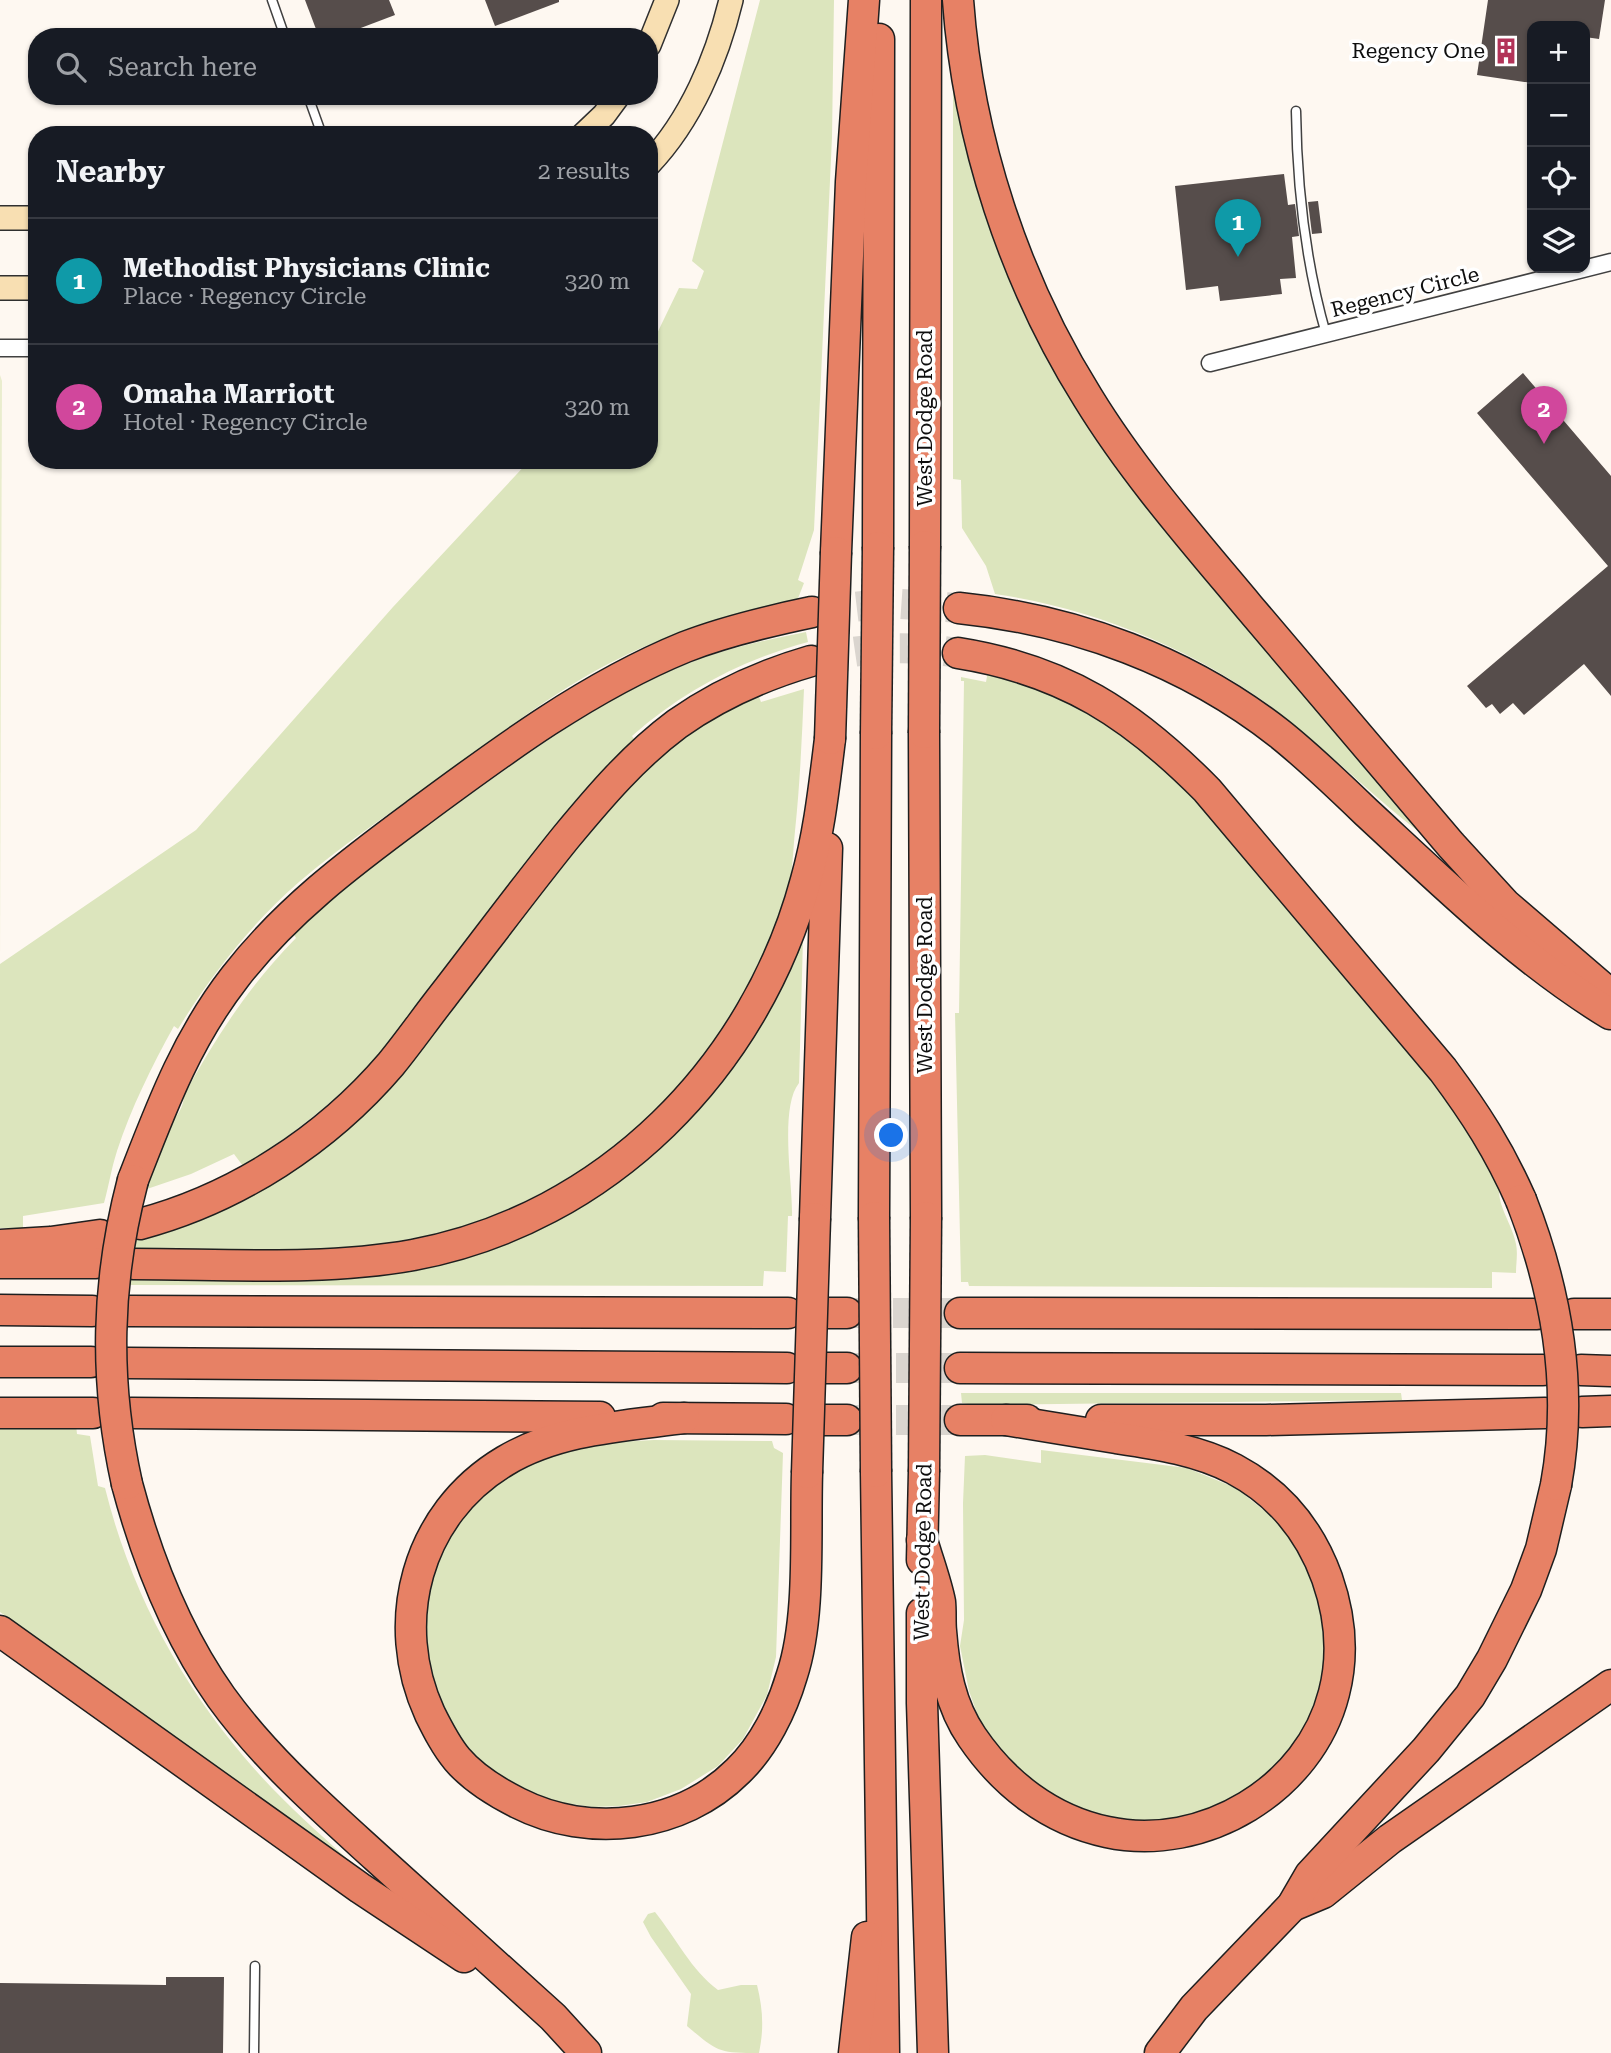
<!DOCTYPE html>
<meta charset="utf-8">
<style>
body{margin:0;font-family:"Roboto Serif",serif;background:#20242c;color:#f1f3f6}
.controls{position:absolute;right:21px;top:21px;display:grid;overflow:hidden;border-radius:14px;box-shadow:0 2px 5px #0004}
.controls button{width:63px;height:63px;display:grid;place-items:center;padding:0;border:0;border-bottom:2px solid #363941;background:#171b24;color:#f1f3f6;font:35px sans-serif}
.you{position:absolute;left:892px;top:1136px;width:24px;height:24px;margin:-18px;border:5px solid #fff;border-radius:50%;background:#1a73e8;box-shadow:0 0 0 10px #1a73e833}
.badge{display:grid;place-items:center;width:46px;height:46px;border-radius:50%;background:#2563eb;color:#fff;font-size:23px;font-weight:700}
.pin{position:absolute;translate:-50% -58px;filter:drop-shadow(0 2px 4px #0008)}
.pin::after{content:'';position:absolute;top:37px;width:24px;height:21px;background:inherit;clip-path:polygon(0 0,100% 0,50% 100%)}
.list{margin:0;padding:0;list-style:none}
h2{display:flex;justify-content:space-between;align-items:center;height:91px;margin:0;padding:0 28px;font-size:30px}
h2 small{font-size:23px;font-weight:400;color:#9ea1a6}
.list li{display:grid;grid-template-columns:46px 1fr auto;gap:21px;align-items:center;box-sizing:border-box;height:126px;padding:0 28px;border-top:2px solid #363941}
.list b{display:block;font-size:26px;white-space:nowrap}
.list p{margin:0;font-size:23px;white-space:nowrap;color:#9ea1a6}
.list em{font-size:23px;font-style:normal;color:#9ea1a6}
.icon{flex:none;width:38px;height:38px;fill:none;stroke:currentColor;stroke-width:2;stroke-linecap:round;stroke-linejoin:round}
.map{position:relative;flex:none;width:1611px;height:2053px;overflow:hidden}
.search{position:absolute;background:#171b24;box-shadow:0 2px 5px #0004;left:28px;top:28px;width:630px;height:77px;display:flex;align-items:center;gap:18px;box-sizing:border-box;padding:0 24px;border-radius:28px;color:#9ea1a6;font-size:26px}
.panel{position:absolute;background:#171b24;box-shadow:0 2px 5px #0004;left:28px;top:126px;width:630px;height:343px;border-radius:28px}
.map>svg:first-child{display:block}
</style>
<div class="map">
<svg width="1611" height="2053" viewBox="0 0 1611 2053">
<rect width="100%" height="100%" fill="#fef8f1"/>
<!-- green -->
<g fill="#dce5bd">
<path d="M760,0H834L832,137L814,530L798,580L804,583L797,601C724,614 652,638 588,675C533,707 482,747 431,784C386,816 341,846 299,882C251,924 211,975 178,1029L174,1026C152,1066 131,1108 117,1151C111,1170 109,1185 104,1203L23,1216V1228H0V964L196,830L393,607L530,460H649V350L679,288L697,289L704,271L692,261Z"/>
<path d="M953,80L957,81L1022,298L1426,831L1423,835C1371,795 1325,748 1273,708C1194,649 1093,608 995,594L986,566L962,528L961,480L953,479Z"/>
<path d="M806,632L808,642C742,660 683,691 632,736L634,739L598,776L575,804L386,1047C344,1094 297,1133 243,1166L234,1154L191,1174L147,1189L169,1125C177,1116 184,1107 184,1095C216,1037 249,986 296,938L293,933C341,887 394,850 447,811C523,757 600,699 687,664C725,648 766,640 806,632Z"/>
<path d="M989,665L1035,679L1172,764L1463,1120L1500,1185C1495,1203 1513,1225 1516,1244C1518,1253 1516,1264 1516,1273L1492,1272V1288L969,1286L968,1282H961L955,1013H959L964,681H961V677L986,682Z"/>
<path d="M755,686L761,702L804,689C802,736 800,784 795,831C793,850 793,870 788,889C751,1032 643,1151 508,1209C496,1214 483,1221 469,1225C439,1234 407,1240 376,1245C348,1249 320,1249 292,1249C239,1250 186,1250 133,1250L136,1235L170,1231L200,1220L257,1192L652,751Z"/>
<path d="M799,936L803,939L799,1083C779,1108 793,1185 792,1216H788L786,1272L764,1271L763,1286L129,1285L131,1271L330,1270L610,1184Z"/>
<path d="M1401,1393L1402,1400L974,1405L962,1403L961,1393Z"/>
<path d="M0,1425H76L77,1434L90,1436L98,1486L105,1488C133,1601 191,1703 272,1788C300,1817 331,1844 362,1872C239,1787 121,1698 0,1612Z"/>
<path d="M654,1440L772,1441L774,1448L783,1453L776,1657L767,1695L743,1739L718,1766L681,1789L647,1802L619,1806L592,1807L558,1802L519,1788L493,1772L464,1744L445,1719L421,1645L426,1576L462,1509L518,1463L581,1444Z"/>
<path d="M1041,1450L1187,1468L1236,1488L1281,1524L1309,1569L1321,1613L1325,1654L1318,1700L1299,1740L1273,1771L1227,1806L1165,1825L1076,1815L1008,1767L983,1730L969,1691L960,1646L964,1620L963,1503L965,1456L985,1455L1041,1463Z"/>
<path d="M655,1912C676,1938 691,1970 718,1990L741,1985H757C763,2009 764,2029 759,2053C718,2053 718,2052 687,2026L691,1994L651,1937L643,1922L648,1914Z"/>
</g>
<!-- pitch -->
<path fill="#eaedce" d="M0,375L2,381L0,964Z"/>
<!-- building -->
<g fill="#564d4b">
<path d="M305,0H389L395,15L337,37H319Z"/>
<path d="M485,0H559V2L495,26Z"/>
<path d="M1488,0H1605L1599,39L1585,37V26H1532V83L1477,75Z"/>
<path d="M1284,174L1288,205L1295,204L1299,236L1292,237L1296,278L1280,279L1282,294L1220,301L1218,286L1186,290L1175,186Z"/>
<path d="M1318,201L1322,233L1312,234L1308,202Z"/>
<path d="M1523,373L1611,476V696L1584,664L1524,715L1513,703L1500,714L1492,704L1486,708L1467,686L1608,566L1477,413Z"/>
<path d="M166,1977H224L223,2053H0V1983L166,1985Z"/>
</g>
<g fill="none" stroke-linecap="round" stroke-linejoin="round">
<!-- motorway-tunnel -->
<g stroke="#dad5cf" stroke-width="30" stroke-dasharray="30 15" stroke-linecap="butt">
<path d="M812,612L887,603L959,608"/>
<path d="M811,661C861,647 907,645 958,653"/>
<path d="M848,1313H960"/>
<path d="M851,1368H960"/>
<path d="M851,1420H960"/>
</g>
<!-- service casing -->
<g stroke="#414141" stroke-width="11">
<g id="service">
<path d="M272,0L285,37"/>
<path d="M308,96L322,135"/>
<path d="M1296,111C1297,187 1305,261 1326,334"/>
<path d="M254,2053L255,1966"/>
</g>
</g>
<!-- minor casing -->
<g stroke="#414141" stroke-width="19">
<g id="minor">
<path d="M0,348H37"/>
<path d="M1210,363L1611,262"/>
</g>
</g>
<!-- secondary casing -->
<g stroke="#303030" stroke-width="26">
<g id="secondary">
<path d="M649,45L667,0"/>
<path d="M583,135L604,115L618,96"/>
<path d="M649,164C691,120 717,58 731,0"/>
<path d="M0,218H37"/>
<path d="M0,288H37"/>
</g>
</g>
<!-- motorway casing -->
<g stroke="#1f1f1f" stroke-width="33">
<g id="motorway">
<path d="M958,0C968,139 1014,280 1088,398C1134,473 1193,540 1249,607C1317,687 1384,766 1451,845L1505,904L1611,995"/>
<path d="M925,546L926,0"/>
<path d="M878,547L879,39"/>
<path d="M836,552L851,182L864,0"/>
<path d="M959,608C1075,620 1187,661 1280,734C1310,758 1338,785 1366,812C1444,884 1520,959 1610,1014"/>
<path d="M958,653C1065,670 1133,715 1207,790L1443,1070C1475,1113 1499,1150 1521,1200"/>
<path d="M924,733L926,1217"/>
<path d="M133,1180C161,1108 186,1040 235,977C285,912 350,863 415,815C500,752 587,687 685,647C726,631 769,621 812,612"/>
<path d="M874,1217L876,734"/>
<path d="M815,1218L827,848"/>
<path d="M140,1224C237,1198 326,1140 391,1064C409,1042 425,1019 443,996C484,943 524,889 566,837C600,796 634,756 677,724C718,695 763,675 811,661"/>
<path d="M0,1245L51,1242L100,1235"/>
<path d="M0,1263H96"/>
<path d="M133,1264C224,1264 324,1271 413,1255C606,1219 756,1067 806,880C819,834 824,787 830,739"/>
<path d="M0,1310L92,1311"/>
<path d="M128,1311L788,1313"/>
<path d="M826,1313H847"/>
<path d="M960,1313L1537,1314"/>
<path d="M1574,1314H1611"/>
<path d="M0,1362H91"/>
<path d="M127,1363L787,1368"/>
<path d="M825,1368H847"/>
<path d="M960,1368L1543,1370"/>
<path d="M1581,1370L1611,1371"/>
<path d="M1582,1412L1611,1411"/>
<path d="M0,1413H93"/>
<path d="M131,1413L600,1417"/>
<path d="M663,1418L786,1419"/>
<path d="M684,1418C624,1426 558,1429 505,1461C416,1514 388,1623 430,1714C438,1730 446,1746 457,1759C473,1778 496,1792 518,1803C589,1839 681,1828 738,1771C764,1746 782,1709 792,1675C811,1617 805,1535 807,1473"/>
<path d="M823,1420H847"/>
<path d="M960,1420H1027"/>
<path d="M1101,1420H1266L1545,1413"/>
<path d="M876,1472L884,2053"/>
<path d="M127,1484C147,1559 175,1632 221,1697C265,1758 320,1806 376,1857C435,1910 494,1964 553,2017L586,2053"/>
<path d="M922,1540C928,1561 936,1582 940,1602C941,1612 940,1622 941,1631C944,1669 950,1705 972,1737C1004,1784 1050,1820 1107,1832C1203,1853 1310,1789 1334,1693C1344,1654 1340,1615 1327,1578C1310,1531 1279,1493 1234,1469C1198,1450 1156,1444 1116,1438C1079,1432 1043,1426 1006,1420"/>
<path d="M922,1560L924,1472"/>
<path d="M922,1613V1703L933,2053"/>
<path d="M0,1631L360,1888L464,1957"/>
<path d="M1292,1906L1323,1893L1390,1839L1611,1685"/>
<path d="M854,2053L867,1937"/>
<path d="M1160,2053L1194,2008L1292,1906L1310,1875L1426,1750L1470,1696L1492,1659L1526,1590L1541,1549L1556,1485"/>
</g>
</g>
<!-- service -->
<use href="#service" stroke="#fff" stroke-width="8"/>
<!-- minor -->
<use href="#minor" stroke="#fff" stroke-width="16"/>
<!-- secondary -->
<use href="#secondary" stroke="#f8dfb2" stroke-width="23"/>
<!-- motorway -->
<use href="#motorway" stroke="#e78165" stroke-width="30"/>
<!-- motorway-bridge casing -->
<g stroke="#1f1f1f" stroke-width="33" stroke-linecap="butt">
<g id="motorway-bridge">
<path d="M924,733L925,546"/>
<path d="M876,734L878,547"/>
<path d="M830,739L836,552"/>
<path d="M1521,1200C1557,1292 1574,1387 1556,1485"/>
<path d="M874,1217L876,1472"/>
<path d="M924,1472L926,1217"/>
<path d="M807,1473L815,1218"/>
<path d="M127,1484C104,1380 106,1283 133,1180"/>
</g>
</g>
<!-- motorway-bridge -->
<use href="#motorway-bridge" stroke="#e78165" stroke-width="30"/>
</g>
<!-- icons -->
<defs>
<g id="building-bare" transform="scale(2.1)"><path d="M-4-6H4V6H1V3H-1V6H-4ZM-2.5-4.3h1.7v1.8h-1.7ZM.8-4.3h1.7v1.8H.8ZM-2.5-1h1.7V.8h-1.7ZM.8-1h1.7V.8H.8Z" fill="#b23358" stroke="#fff" stroke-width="2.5" paint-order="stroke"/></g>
</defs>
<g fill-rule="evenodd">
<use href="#building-bare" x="1506" y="51"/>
</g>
<g text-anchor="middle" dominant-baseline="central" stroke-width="7" stroke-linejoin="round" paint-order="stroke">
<!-- poi labels -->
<g font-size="21" fill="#0e0e0e" stroke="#fff" text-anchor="end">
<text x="1485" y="51">Regency One</text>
</g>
<!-- street labels -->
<g font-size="21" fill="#0e0e0e" stroke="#fff">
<text transform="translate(1405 292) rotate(-14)">Regency Circle</text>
<text transform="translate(925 418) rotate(-90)">West Dodge Road</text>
<text transform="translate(925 985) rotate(-90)">West Dodge Road</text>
<text transform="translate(923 1552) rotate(-89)">West Dodge Road</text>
</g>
</g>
</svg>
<div class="controls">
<button>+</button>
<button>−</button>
<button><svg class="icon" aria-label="locate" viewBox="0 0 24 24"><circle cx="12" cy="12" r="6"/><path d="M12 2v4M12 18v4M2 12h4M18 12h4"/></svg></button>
<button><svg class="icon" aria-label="layers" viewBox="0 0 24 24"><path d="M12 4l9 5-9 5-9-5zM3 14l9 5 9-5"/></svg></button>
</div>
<div class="you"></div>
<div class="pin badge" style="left:1238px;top:257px;background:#0f9aa8">1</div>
<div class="pin badge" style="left:1544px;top:444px;background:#d1479c">2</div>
<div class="search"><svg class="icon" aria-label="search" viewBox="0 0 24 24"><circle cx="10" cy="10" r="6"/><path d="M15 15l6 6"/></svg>Search here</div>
<section class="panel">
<h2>Nearby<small>2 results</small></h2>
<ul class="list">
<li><span class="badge" style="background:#0f9aa8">1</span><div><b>Methodist Physicians Clinic</b><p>Place · Regency Circle</p></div><em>320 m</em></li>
<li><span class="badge" style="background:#d1479c">2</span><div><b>Omaha Marriott</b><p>Hotel · Regency Circle</p></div><em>320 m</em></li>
</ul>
</section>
</div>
